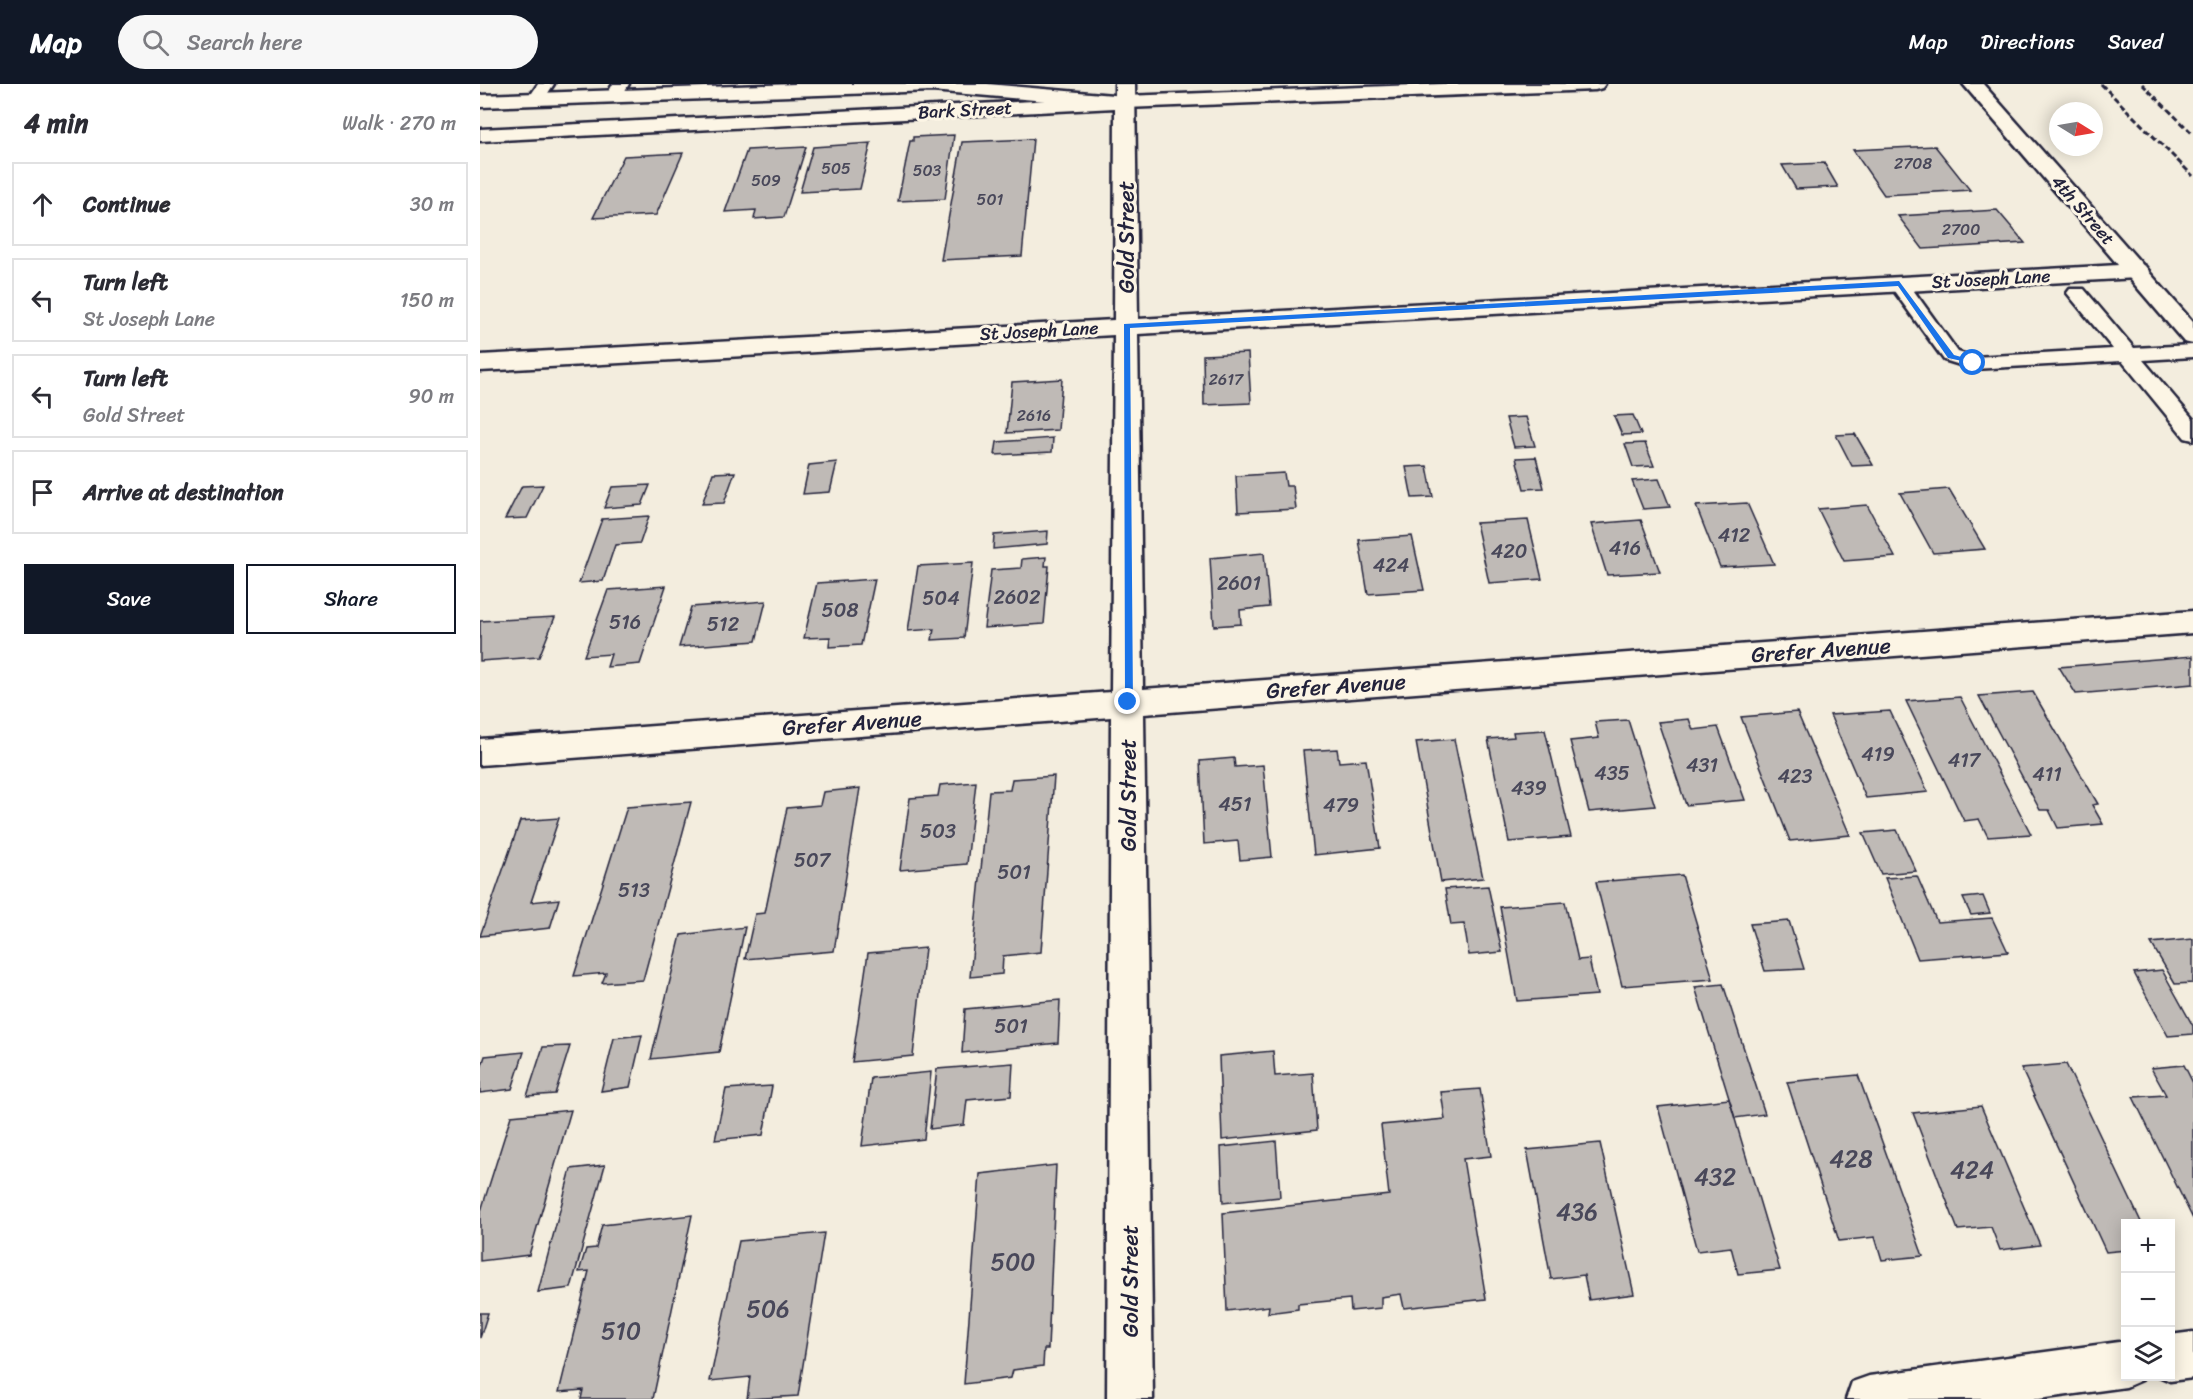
<!DOCTYPE html>
<meta charset="utf-8">
<style>
body{margin:0;font-family:Sriracha,sans-serif;background:#f7f7f7;color:#2b2b33}
.controls{position:absolute;right:18px;bottom:18px;display:grid;overflow:hidden;border-radius:0px;box-shadow:0 3px 15px #0003}
.controls button{width:54px;height:54px;display:grid;place-items:center;padding:0;border:0;border-bottom:2px solid #e1e1e2;background:#fff;color:#2b2b33;font:30px sans-serif}
.compass{position:absolute;left:1569px;top:18px;width:54px;height:54px;border-radius:50%;background:#fff;box-shadow:0 3px 15px #0003;rotate:101deg}
.stop{position:absolute;width:18px;height:18px;margin:-14px;border:4px solid #1a73e8;border-radius:50%;background:#fff}
.stop.end{background:#1a73e8;border-color:#fff;box-shadow:0 2px 6px #0008}
.list{margin:0;padding:0;list-style:none}
h2{display:flex;justify-content:space-between;align-items:center;height:78px;margin:0;padding:0 24px;font-size:26px}
h2 small{font-size:20px;font-weight:400;color:#7c7c81}
.list li{display:grid;grid-template-columns:39px 1fr auto;gap:18px;align-items:center;box-sizing:border-box;height:84px;margin:0 12px 12px;padding:0 12px;border:2px solid #e1e1e2;border-radius:0px}
.list b{display:block;font-size:22px;white-space:nowrap}
.list p{margin:0;font-size:20px;white-space:nowrap;color:#7c7c81}
.list em{font-size:20px;font-style:normal;color:#7c7c81}
.actions{display:flex;gap:12px;padding:18px 24px}
.actions a{flex:1;padding:14px 0;border:2px solid #111827;border-radius:0px;text-align:center;font-size:21px;color:#111827}
.actions .main{background:#111827;color:#fff}
.icon{flex:none;width:33px;height:33px;fill:none;stroke:currentColor;stroke-width:2;stroke-linecap:round;stroke-linejoin:round}
.map{position:relative;flex:none;width:1713px;height:1315px;overflow:hidden}
header{display:flex;align-items:center;gap:36px;box-sizing:border-box;height:84px;padding:0 30px;background:#111827;color:#fff}
header strong{font-size:28px}
nav{display:flex;gap:33px;margin-inline-start:auto;font-size:21px}
.search{width:420px;height:54px;background:#f7f7f7;display:flex;align-items:center;gap:15px;box-sizing:border-box;padding:0 21px;border-radius:33px;color:#7c7c81;font-size:22px}
main{display:flex}
aside{flex:1;background:#fff}
.map>svg:first-child{display:block}
</style>
<header>
<strong>Map</strong>
<div class="search"><svg class="icon" aria-label="search" viewBox="0 0 24 24"><circle cx="10" cy="10" r="6"/><path d="M15 15l6 6"/></svg>Search here</div>
<nav><a>Map</a><a>Directions</a><a>Saved</a></nav>
</header>
<main>
<aside>
<h2>4 min<small>Walk · 270 m</small></h2>
<ul class="list">
<li><svg class="icon" aria-label="ahead" viewBox="0 0 24 24"><path d="M12 20V5M6 11l6-6 6 6"/></svg><div><b>Continue</b></div><em>30 m</em></li>
<li><svg class="icon" aria-label="left" viewBox="0 0 24 24"><path d="M17 20v-9H6M10 6l-5 5 5 5"/></svg><div><b>Turn left</b><p>St Joseph Lane</p></div><em>150 m</em></li>
<li><svg class="icon" aria-label="left" viewBox="0 0 24 24"><path d="M17 20v-9H6M10 6l-5 5 5 5"/></svg><div><b>Turn left</b><p>Gold Street</p></div><em>90 m</em></li>
<li><svg class="icon" aria-label="arrive" viewBox="0 0 24 24"><path d="M6 21V4h12l-3 4 3 4H6"/></svg><div><b>Arrive at destination</b></div></li>
</ul>
<div class="actions"><a class="main">Save</a><a>Share</a></div>
</aside>
<div class="map">
<svg width="1713" height="1315" viewBox="0 0 1713 1315">
<rect width="100%" height="100%" fill="#f3edde"/>
<filter id="ink" filterUnits="userSpaceOnUse"><feTurbulence type="fractalNoise" baseFrequency=".0167" numOctaves="2"/><feDisplacementMap in="SourceGraphic" scale="12" xChannelSelector="R" yChannelSelector="G"/><feConvolveMatrix kernelMatrix="1 2 1 2 8 2 1 2 1" color-interpolation-filters="sRGB"/></filter>
<g filter="url(#ink)">
<!-- building -->
<g fill="#bfbab6" stroke="#22223b" stroke-width="1.5">
<path d="M474,51L465,115L418,117L430,57H433V53Z"/>
<path d="M553,55L542,172L461,176L482,58Z"/>
<path d="M391,59L380,105L320,108L333,63Z"/>
<path d="M1455,62L1490,106L1404,111L1373,66Z"/>
<path d="M326,63L304,133L274,135L276,126L245,128L267,66Z"/>
<path d="M203,69L176,131L113,134L144,72Z"/>
<path d="M1344,79L1358,103L1316,105L1302,81Z"/>
<path d="M1517,126L1545,159L1443,165L1418,132Z"/>
<path d="M768,269L771,319L724,321L723,271Z"/>
<path d="M582,295L578,346L527,349L532,298Z"/>
<path d="M1153,331L1161,350L1142,351L1134,332Z"/>
<path d="M1046,333L1055,362L1034,363L1026,334Z"/>
<path d="M1375,350L1393,381L1372,382L1356,351Z"/>
<path d="M573,354L572,368L515,371L517,358Z"/>
<path d="M1165,359L1174,382L1153,383L1145,360Z"/>
<path d="M1056,373L1064,404L1044,405L1036,374Z"/>
<path d="M357,378L350,408L323,410L329,381Z"/>
<path d="M947,382L953,413L932,414L926,383Z"/>
<path d="M255,388L244,419L222,420L233,389Z"/>
<path d="M804,389L806,402H813L816,425L758,428L756,392Z"/>
<path d="M1179,395L1190,423L1163,425L1152,397Z"/>
<path d="M63,401L47,434L25,435L42,402Z"/>
<path d="M170,401L162,421L124,424L132,403Z"/>
<path d="M1469,405L1505,465L1453,469L1420,409Z"/>
<path d="M1267,419L1294,480L1240,483L1216,422Z"/>
<path d="M1387,421L1415,473L1364,477L1338,425Z"/>
<path d="M169,432L160,459L135,461L123,497L99,499L122,435Z"/>
<path d="M1048,436L1062,495L1009,499L996,439Z"/>
<path d="M1161,436L1180,488L1127,491L1111,440Z"/>
<path d="M568,447L567,460L513,465L514,451Z"/>
<path d="M932,452L944,506L888,510L879,456Z"/>
<path d="M784,469L789,523L760,526L761,540L734,542L730,474Z"/>
<path d="M566,473L565,482H569L564,540L504,544L511,486L541,484L542,475Z"/>
<path d="M493,479L484,554L452,556L454,545L428,547L438,482Z"/>
<path d="M395,495L381,561L349,563L350,553L324,554L337,499Z"/>
<path d="M186,502L160,580L127,583L131,570L104,572L128,506Z"/>
<path d="M286,517L276,557L199,563L211,523Z"/>
<path d="M75,533L59,573L0,577V537Z"/>
<path d="M1713,572V600L1596,610L1579,583Z"/>
<path d="M1553,608L1618,720L1612,721L1623,740L1578,744L1569,726H1560L1499,612Z"/>
<path d="M1480,613L1551,750L1508,753L1499,735L1484,737L1426,617Z"/>
<path d="M1410,627L1448,708L1386,714L1350,631Z"/>
<path d="M1317,628L1370,751L1310,757L1261,633Z"/>
<path d="M1209,635L1213,646L1238,643L1265,716L1206,721L1178,638Z"/>
<path d="M1148,636L1175,722L1109,728L1090,657L1119,654L1115,638Z"/>
<path d="M1065,646L1091,753L1029,758L1008,655L1034,653L1033,648Z"/>
<path d="M974,655L1003,794L961,798L936,658Z"/>
<path d="M857,665L859,678L886,676L900,764L834,771L823,667Z"/>
<path d="M754,674L755,683L783,681L792,773L760,776L758,757L724,760L720,677Z"/>
<path d="M574,692L561,868L523,872L522,890L490,893L509,707L530,706L532,695Z"/>
<path d="M496,698L487,780L420,786L430,714L458,712L460,701Z"/>
<path d="M380,704L354,867L265,875L275,830L285,829L307,724L340,721L343,708Z"/>
<path d="M211,718L163,896L122,899L126,889L94,892L147,723Z"/>
<path d="M79,734L51,818L79,815L70,844L0,852L40,737Z"/>
<path d="M1417,746L1436,787L1401,790L1383,749Z"/>
<path d="M1202,791L1233,895L1142,902L1116,798Z"/>
<path d="M1437,792L1457,838L1512,834L1528,868L1438,875L1405,794Z"/>
<path d="M1008,802L1022,868L989,871L984,840L971,841L965,805Z"/>
<path d="M1503,812L1510,829L1491,831L1483,814Z"/>
<path d="M1085,818L1098,876L1109,875L1117,911L1037,917L1020,823Z"/>
<path d="M1309,837L1324,885L1285,887L1270,840Z"/>
<path d="M265,843L239,968L171,975L201,851Z"/>
<path d="M1713,855V899L1695,900L1671,859Z"/>
<path d="M445,864L433,972L372,978L388,869Z"/>
<path d="M1682,886L1713,942V950L1688,952L1654,889Z"/>
<path d="M1243,900L1285,1030L1255,1034L1215,903Z"/>
<path d="M580,916L578,959L482,969L485,925Z"/>
<path d="M162,951L150,1003L121,1007L134,954Z"/>
<path d="M90,962L75,1010L47,1012L63,963Z"/>
<path d="M793,967L795,992L833,989L837,1046L742,1056L739,972Z"/>
<path d="M44,968L32,1005L0,1009V987L5,972Z"/>
<path d="M533,979L531,1012L487,1016L484,1041L450,1045L457,985Z"/>
<path d="M1586,980L1662,1140H1646V1166L1626,1168L1541,984Z"/>
<path d="M1704,981L1713,999V1135L1653,1013L1686,1011L1671,984Z"/>
<path d="M451,988L444,1055L382,1062L391,994Z"/>
<path d="M1378,991L1443,1172L1402,1176L1395,1153L1359,1157L1307,998Z"/>
<path d="M292,1002L283,1051L235,1056L246,1005Z"/>
<path d="M1000,1005L1011,1072L983,1075L1006,1215L924,1224L921,1210L901,1213V1224L871,1227L870,1215L818,1220V1225L788,1229L789,1222L747,1227L743,1129L909,1111L901,1041L965,1035L961,1008Z"/>
<path d="M1249,1015L1300,1186L1258,1190L1251,1163L1217,1167L1178,1023Z"/>
<path d="M1501,1022L1560,1161L1520,1166L1511,1143L1478,1146L1433,1029Z"/>
<path d="M91,1026L49,1171L0,1177V1130L31,1032Z"/>
<path d="M796,1057L800,1113L743,1119L741,1063Z"/>
<path d="M1120,1059L1154,1210L1109,1216L1104,1191L1071,1195L1047,1066Z"/>
<path d="M125,1081L91,1204L58,1208L91,1085Z"/>
<path d="M576,1081L568,1265H564L563,1282L533,1286L531,1294L484,1300L500,1090Z"/>
<path d="M212,1131L173,1315H101L103,1306L79,1308L109,1187L99,1188L106,1165L116,1164L122,1141Z"/>
<path d="M344,1149L318,1312L267,1315L270,1293L230,1297L259,1157Z"/>
<path d="M0,1229H8L0,1254Z"/>
</g>
<g fill="none" stroke-linecap="round" stroke-linejoin="round">
<!-- lane casing -->
<g stroke="#22223b" stroke-width="5">
<g id="lane">
<path d="M58,0H74L62,18H50L48,15Z"/>
<path d="M133,0H149L140,15L134,17L126,12Z"/>
<path d="M1419,194L1426,196L1478,268L1494,273L1633,265L1587,209L1590,205H1604L1654,264L1713,261V273L1663,276L1713,335V356L1705,354L1642,277L1493,285L1464,276L1409,200L1412,196Z"/>
</g>
</g>
<!-- street casing -->
<g stroke="#22223b" stroke-width="5">
<g id="street">
<path d="M635,0H655L658,235L1657,180L1665,182L1669,187L1665,192L1657,194L658,250L663,605L1713,527V549L664,630L673,1315H627L631,633L0,681V655L631,608L634,251L0,287V271L634,236L635,24L0,57V45L635,13Z"/>
<path d="M1713,1248V1294L1690,1297L1679,1292H1690V1251Z"/>
<path d="M1646,1257V1292H1664L1662,1296L1646,1303L1559,1315H1366L1372,1298L1389,1292Z"/>
</g>
</g>
<!-- secondary casing -->
<g stroke="#22223b" stroke-width="5">
<g id="secondary">
<path d="M315,0H507L645,12L963,0H1125L1122,4L1115,6L645,24L452,7L0,23V11Z"/>
<path d="M1483,0H1503L1713,238V260L1704,258Z"/>
</g>
</g>
<!-- lane -->
<use href="#lane" fill="#fcf5e5" fill-rule="evenodd"/>
<!-- street -->
<use href="#street" fill="#fcf5e5" fill-rule="evenodd"/>
<!-- secondary -->
<use href="#secondary" fill="#fcf5e5" fill-rule="evenodd"/>
<!-- rail -->
<g stroke="#22223b" stroke-width="3" stroke-dasharray="6 3" stroke-linecap="butt">
<path d="M1621,0L1713,92"/>
<path d="M1662,0L1713,50"/>
</g>
</g>
</g>
<!-- route -->
<path fill="#1a73e8" d="M1419,197L1474,271L1496,277V280L1468,274L1418,202L650,244L653,618L652,620H645L644,240Z"/>
<g text-anchor="middle" dominant-baseline="central" stroke-width="6" stroke-linejoin="round" paint-order="stroke">
<!-- far-number labels -->
<g font-size="16" fill="#49485a">
<text x="1433" y="79">2708</text>
<text x="356" y="84">505</text>
<text x="447" y="86">503</text>
<text x="286" y="96">509</text>
<text x="510" y="115">501</text>
<text x="1481" y="145">2700</text>
<text x="746" y="295">2617</text>
<text x="554" y="331">2616</text>
</g>
<!-- far-street labels -->
<g font-size="18" fill="#22223b" stroke="#fcf5e5">
<text transform="translate(485 26) rotate(-3)">Bark Street</text>
<text transform="translate(1603 126) rotate(49)">4th Street</text>
<text transform="translate(1511 195) rotate(-3)">St Joseph Lane</text>
<text transform="translate(559 247) rotate(-3)">St Joseph Lane</text>
</g>
<!-- number labels -->
<g font-size="20" fill="#49485a">
<text x="1254" y="451">412</text>
<text x="1145" y="464">416</text>
<text x="1029" y="467">420</text>
<text x="911" y="481">424</text>
<text x="759" y="499">2601</text>
<text x="537" y="513">2602</text>
<text x="461" y="514">504</text>
<text x="360" y="526">508</text>
<text x="145" y="538">516</text>
<text x="243" y="540">512</text>
<text x="1398" y="670">419</text>
<text x="1484" y="676">417</text>
<text x="1222" y="681">431</text>
<text x="1132" y="689">435</text>
<text x="1567" y="690">411</text>
<text x="1315" y="692">423</text>
<text x="1049" y="704">439</text>
<text x="755" y="720">451</text>
<text x="861" y="721">479</text>
<text x="458" y="747">503</text>
<text x="332" y="776">507</text>
<text x="534" y="788">501</text>
<text x="154" y="806">513</text>
<text x="531" y="942">501</text>
</g>
<!-- street labels -->
<g font-size="22" fill="#22223b" stroke="#fcf5e5">
<text transform="translate(646 153) rotate(-90)">Gold Street</text>
<text transform="translate(1341 566) rotate(-4)">Grefer Avenue</text>
<text transform="translate(856 602) rotate(-4)">Grefer Avenue</text>
<text transform="translate(372 639) rotate(-4)">Grefer Avenue</text>
<text transform="translate(648 711) rotate(-90)">Gold Street</text>
<text transform="translate(650 1197) rotate(-90)">Gold Street</text>
</g>
<!-- near-number labels -->
<g font-size="24" fill="#49485a">
<text x="1371" y="1075">428</text>
<text x="1492" y="1086">424</text>
<text x="1235" y="1093">432</text>
<text x="1097" y="1128">436</text>
<text x="533" y="1178">500</text>
<text x="288" y="1225">506</text>
<text x="141" y="1247">510</text>
</g>
</g>
</svg>
<div class="controls">
<button>+</button>
<button>−</button>
<button><svg class="icon" aria-label="layers" viewBox="0 0 24 24"><path d="M12 4l9 5-9 5-9-5zM3 14l9 5 9-5"/></svg></button>
</div>
<svg class="compass" viewBox="-18 -18 36 36"><path d="M0-13l5 13h-10z" fill="#e53935"/><path d="M0 13l5-13h-10z" fill="#7c7c81"/></svg>
<div class="stop" style="left:1493px;top:279px"></div>
<div class="stop end" style="left:648px;top:618px"></div>
</div>
</main>
